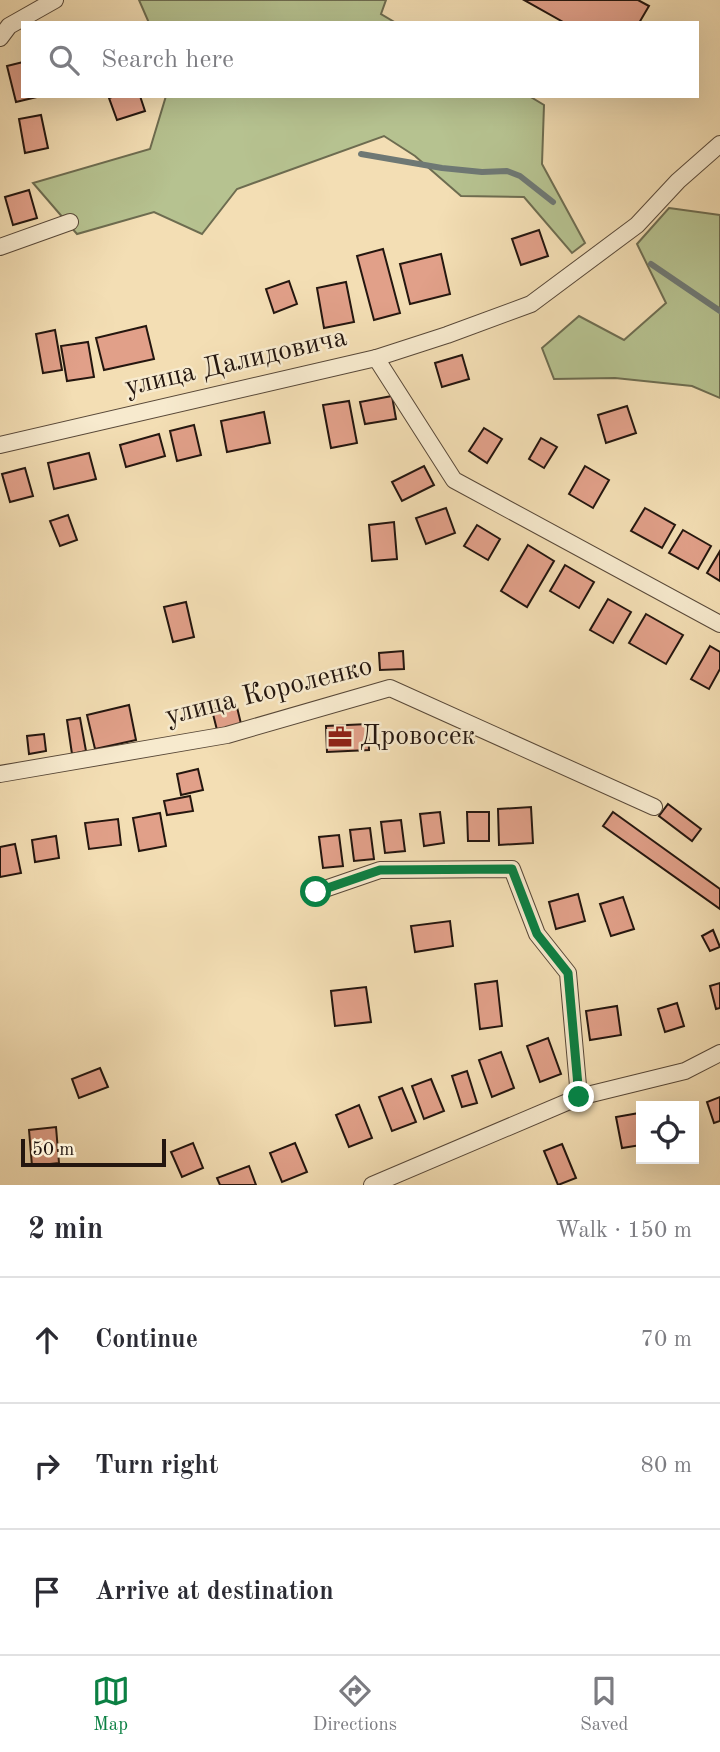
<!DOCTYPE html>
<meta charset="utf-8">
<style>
body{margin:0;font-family:"Old Standard TT",serif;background:#f7f7f7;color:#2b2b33}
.controls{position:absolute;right:21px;bottom:21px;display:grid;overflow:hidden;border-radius:0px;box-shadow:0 7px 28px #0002}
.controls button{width:63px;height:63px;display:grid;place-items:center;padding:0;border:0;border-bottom:2px solid #e1e1e2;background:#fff;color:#2b2b33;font:35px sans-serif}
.scale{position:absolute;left:21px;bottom:18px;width:145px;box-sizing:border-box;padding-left:7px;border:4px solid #24160f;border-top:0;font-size:19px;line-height:24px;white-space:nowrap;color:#24160f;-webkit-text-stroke:5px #f7eace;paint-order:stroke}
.stop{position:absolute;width:21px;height:21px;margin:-16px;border:5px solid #0b8043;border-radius:50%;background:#fff}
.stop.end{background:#0b8043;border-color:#fff;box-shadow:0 2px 7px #0008}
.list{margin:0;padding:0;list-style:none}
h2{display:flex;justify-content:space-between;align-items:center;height:91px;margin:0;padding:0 28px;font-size:30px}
h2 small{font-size:23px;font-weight:400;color:#7c7c81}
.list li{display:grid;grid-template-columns:46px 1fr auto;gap:21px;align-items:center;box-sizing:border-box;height:126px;padding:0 28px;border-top:2px solid #e1e1e2}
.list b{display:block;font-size:26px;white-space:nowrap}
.list em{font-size:23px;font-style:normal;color:#7c7c81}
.icon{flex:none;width:38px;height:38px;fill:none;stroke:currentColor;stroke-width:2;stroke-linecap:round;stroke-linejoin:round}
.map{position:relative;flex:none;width:720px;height:1185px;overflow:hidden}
.search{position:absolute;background:#fff;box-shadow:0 7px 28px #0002;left:21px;right:21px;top:21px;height:77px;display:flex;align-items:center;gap:18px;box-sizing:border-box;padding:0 24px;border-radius:0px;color:#7c7c81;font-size:26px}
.sheet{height:469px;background:#fff}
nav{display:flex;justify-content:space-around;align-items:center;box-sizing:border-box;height:98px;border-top:2px solid #e1e1e2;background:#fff;font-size:19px;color:#7c7c81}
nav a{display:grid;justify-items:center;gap:4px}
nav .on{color:#0b8043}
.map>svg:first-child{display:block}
</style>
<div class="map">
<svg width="720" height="1185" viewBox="0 0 720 1185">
<rect width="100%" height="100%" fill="#f3deb4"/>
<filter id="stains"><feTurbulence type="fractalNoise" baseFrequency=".00286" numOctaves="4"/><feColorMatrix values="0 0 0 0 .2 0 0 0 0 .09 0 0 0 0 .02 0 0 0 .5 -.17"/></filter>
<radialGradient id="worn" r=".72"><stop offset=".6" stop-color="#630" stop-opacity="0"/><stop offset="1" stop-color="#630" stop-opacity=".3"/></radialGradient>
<!-- green -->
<g fill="#b6c290" stroke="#6d6c50" stroke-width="2">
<path d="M139,0H386L381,14L396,23H149Z"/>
<path d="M166,96H529L544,105L542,164L585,243L572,253L524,197L461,196L415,156L384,136L237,189L202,234L154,212L77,234L33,183L150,149Z"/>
<path d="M669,208L720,215V398L692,386L615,378L554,379L542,348L579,316L624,340L666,303L637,244Z"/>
</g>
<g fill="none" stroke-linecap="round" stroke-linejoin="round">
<!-- stream -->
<g stroke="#6e7874" stroke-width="6">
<path d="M361,154L442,168L482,172L507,171L520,176L553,202"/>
<path d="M651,264L720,311"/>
</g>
</g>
<!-- building -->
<g fill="#e1a089" stroke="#24160f" stroke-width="2">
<path d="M524,0H638L649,6L639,23H565Z"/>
<path d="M23,62V96H41L16,102L7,66Z"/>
<path d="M115,96H140L145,111L117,120L109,98Z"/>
<path d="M41,115L48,148L25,153L19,119Z"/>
<path d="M29,190L37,218L13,225L5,197Z"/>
<path d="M539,230L548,256L521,265L512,239Z"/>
<path d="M383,249L400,313L374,320L357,256Z"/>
<path d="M441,254L450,294L410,304L400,264Z"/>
<path d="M289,281L297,304L274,313L266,289Z"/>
<path d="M346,282L354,322L324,328L317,288Z"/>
<path d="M146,326L154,359L104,370L96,338Z"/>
<path d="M55,330L62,370L43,373L36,334Z"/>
<path d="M88,342L94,377L67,381L61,346Z"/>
<path d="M462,355L469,379L442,387L435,363Z"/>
<path d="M392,396L396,419L365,424L360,402Z"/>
<path d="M349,401L357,443L331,448L323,405Z"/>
<path d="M627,406L636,433L606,443L598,415Z"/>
<path d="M264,412L270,443L227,452L221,421Z"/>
<path d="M194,425L201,455L177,461L170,431Z"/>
<path d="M484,428L502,439L487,463L469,451Z"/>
<path d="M159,434L165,456L126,467L120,445Z"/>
<path d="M541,438L557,447L544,468L529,459Z"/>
<path d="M89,453L96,479L54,489L48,463Z"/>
<path d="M424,466L434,485L402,501L392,482Z"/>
<path d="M585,466L609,480L593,508L569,494Z"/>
<path d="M25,468L33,496L10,502L2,474Z"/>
<path d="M446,508L455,533L426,544L416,518Z"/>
<path d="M645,508L675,525L662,548L631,531Z"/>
<path d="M68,515L77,540L60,546L50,521Z"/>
<path d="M394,522L397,559L372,561L369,525Z"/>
<path d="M477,525L500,539L488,560L464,546Z"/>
<path d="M683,530L711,546L698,569L669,553Z"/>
<path d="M528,545L554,561L527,607L501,591Z"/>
<path d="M720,551V581L707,573Z"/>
<path d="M565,565L594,582L579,608L550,591Z"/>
<path d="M608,599L631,612L613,643L590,630Z"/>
<path d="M186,602L194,637L173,642L164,607Z"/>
<path d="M646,614L683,635L666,664L629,643Z"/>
<path d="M710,646L720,652V669L709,689L691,679Z"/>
<path d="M403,651L404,669L380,670L379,653Z"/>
<path d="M236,703L242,728L218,734L212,710Z"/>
<path d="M129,705L136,740L95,749L87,715Z"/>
<path d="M80,718L86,751L72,754L67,720Z"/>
<path d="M368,724L369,750L327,752L326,726Z"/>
<path d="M44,734L46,751L29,754L27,736Z"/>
<path d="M198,769L203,790L181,795L177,774Z"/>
<path d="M190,796L193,811L167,815L164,801Z"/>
<path d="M668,804L701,829L692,841L659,816Z"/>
<path d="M531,807L533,843L499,845L498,809Z"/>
<path d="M440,812L444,843L424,846L420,814Z"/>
<path d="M467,812H489V841H468Z"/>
<path d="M613,812L720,889V909L603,826Z"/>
<path d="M160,813L166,846L139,851L133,818Z"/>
<path d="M118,819L121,845L89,849L85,823Z"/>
<path d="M401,820L405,851L385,853L381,822Z"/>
<path d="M370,828L374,859L354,861L350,830Z"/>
<path d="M339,835L343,866L323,868L319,837Z"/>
<path d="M56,836L59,858L35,862L32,840Z"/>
<path d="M15,844L21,873L0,877V847Z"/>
<path d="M578,894L585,921L556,929L549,902Z"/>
<path d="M623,897L634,929L611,936L600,904Z"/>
<path d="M450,921L453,946L415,952L411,926Z"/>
<path d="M713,930L720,947L710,951L702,936Z"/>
<path d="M497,981L502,1026L480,1029L475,984Z"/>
<path d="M720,983V1008L716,1009L710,986Z"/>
<path d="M366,987L371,1022L335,1026L331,991Z"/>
<path d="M677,1003L684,1026L665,1032L658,1009Z"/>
<path d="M617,1006L621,1035L590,1040L586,1011Z"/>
<path d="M548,1038L561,1074L540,1082L527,1046Z"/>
<path d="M501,1052L514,1088L492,1097L479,1060Z"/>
<path d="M100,1068L108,1087L79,1098L72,1079Z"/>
<path d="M467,1071L477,1103L462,1107L452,1076Z"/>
<path d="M431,1079L444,1111L424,1119L412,1086Z"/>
<path d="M402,1088L416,1122L392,1131L379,1097Z"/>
<path d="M720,1097V1121L714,1123L707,1102Z"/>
<path d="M359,1105L372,1138L349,1147L336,1115Z"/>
<path d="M639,1113L641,1145L622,1148L616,1117Z"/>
<path d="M56,1127L59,1163L32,1166L29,1130Z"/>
<path d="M193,1143L203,1168L182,1177L171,1152Z"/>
<path d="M295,1143L307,1172L282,1182L270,1153Z"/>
<path d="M562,1144L576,1178L558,1185L544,1151Z"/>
<path d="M249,1166L256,1185H220L217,1178Z"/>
</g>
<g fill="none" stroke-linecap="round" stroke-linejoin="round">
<!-- street casing -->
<g stroke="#584838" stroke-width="18">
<g id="street">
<path d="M0,38L9,26L55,0"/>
<path d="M0,247L70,222"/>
<path d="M376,358L447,335L531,304L637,225L678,181L720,144"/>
<path d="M0,445L376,358L454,480L720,624"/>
<path d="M0,774L227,735L390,688L654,807"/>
<path d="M316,892L380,870L512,869L537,934L568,973L579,1097"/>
<path d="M372,1185L579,1097L685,1071L720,1053"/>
</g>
</g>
<!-- street -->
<use href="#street" stroke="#f7eace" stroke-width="16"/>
</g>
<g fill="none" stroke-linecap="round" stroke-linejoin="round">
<!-- route -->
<path stroke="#0b8043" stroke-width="9" d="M316,892L380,870L512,869L537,934L568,973L579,1097"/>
</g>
<!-- icons -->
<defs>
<g id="office-bare" transform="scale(1.89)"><path d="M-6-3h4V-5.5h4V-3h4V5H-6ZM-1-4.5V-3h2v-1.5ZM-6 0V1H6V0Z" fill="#8f2418" stroke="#f7eace" stroke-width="2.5" paint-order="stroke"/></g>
</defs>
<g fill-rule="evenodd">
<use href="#office-bare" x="340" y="737"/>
</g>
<g text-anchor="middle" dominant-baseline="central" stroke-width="5" stroke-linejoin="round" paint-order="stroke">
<!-- street labels -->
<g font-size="28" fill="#24160f" stroke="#f7eace">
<text transform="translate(236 363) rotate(-13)">улица Далидовича</text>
<text transform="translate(269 692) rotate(-14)">улица Короленко</text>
</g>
<!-- poi labels -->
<g font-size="28" fill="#24160f" stroke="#f7eace" text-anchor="start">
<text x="360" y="737">Дровосек</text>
</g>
</g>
<rect width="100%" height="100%" filter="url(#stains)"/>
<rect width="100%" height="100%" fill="url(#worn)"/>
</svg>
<div class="controls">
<button><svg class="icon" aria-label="locate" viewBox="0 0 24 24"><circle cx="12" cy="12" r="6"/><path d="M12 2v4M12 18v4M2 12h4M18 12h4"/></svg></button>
</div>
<div class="scale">50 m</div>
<div class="stop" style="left:316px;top:892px"></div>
<div class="stop end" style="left:579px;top:1097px"></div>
<div class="search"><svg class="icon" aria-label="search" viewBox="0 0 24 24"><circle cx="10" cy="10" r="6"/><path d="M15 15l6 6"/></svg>Search here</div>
</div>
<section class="sheet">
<h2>2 min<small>Walk · 150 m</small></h2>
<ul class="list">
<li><svg class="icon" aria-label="ahead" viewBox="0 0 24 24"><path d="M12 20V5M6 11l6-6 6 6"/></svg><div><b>Continue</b></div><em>70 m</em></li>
<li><svg class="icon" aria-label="right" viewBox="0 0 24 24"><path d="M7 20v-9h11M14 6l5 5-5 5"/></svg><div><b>Turn right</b></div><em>80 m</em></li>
<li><svg class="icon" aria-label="arrive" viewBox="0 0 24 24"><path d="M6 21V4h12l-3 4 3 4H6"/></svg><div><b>Arrive at destination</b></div></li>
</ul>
</section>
<nav>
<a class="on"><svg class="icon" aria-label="map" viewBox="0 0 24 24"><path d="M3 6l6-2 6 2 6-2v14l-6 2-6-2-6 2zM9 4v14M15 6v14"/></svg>Map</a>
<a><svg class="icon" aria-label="directions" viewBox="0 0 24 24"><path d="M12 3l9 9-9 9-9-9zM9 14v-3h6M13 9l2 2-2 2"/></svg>Directions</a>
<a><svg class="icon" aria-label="saved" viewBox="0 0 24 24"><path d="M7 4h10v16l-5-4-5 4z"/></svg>Saved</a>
</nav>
